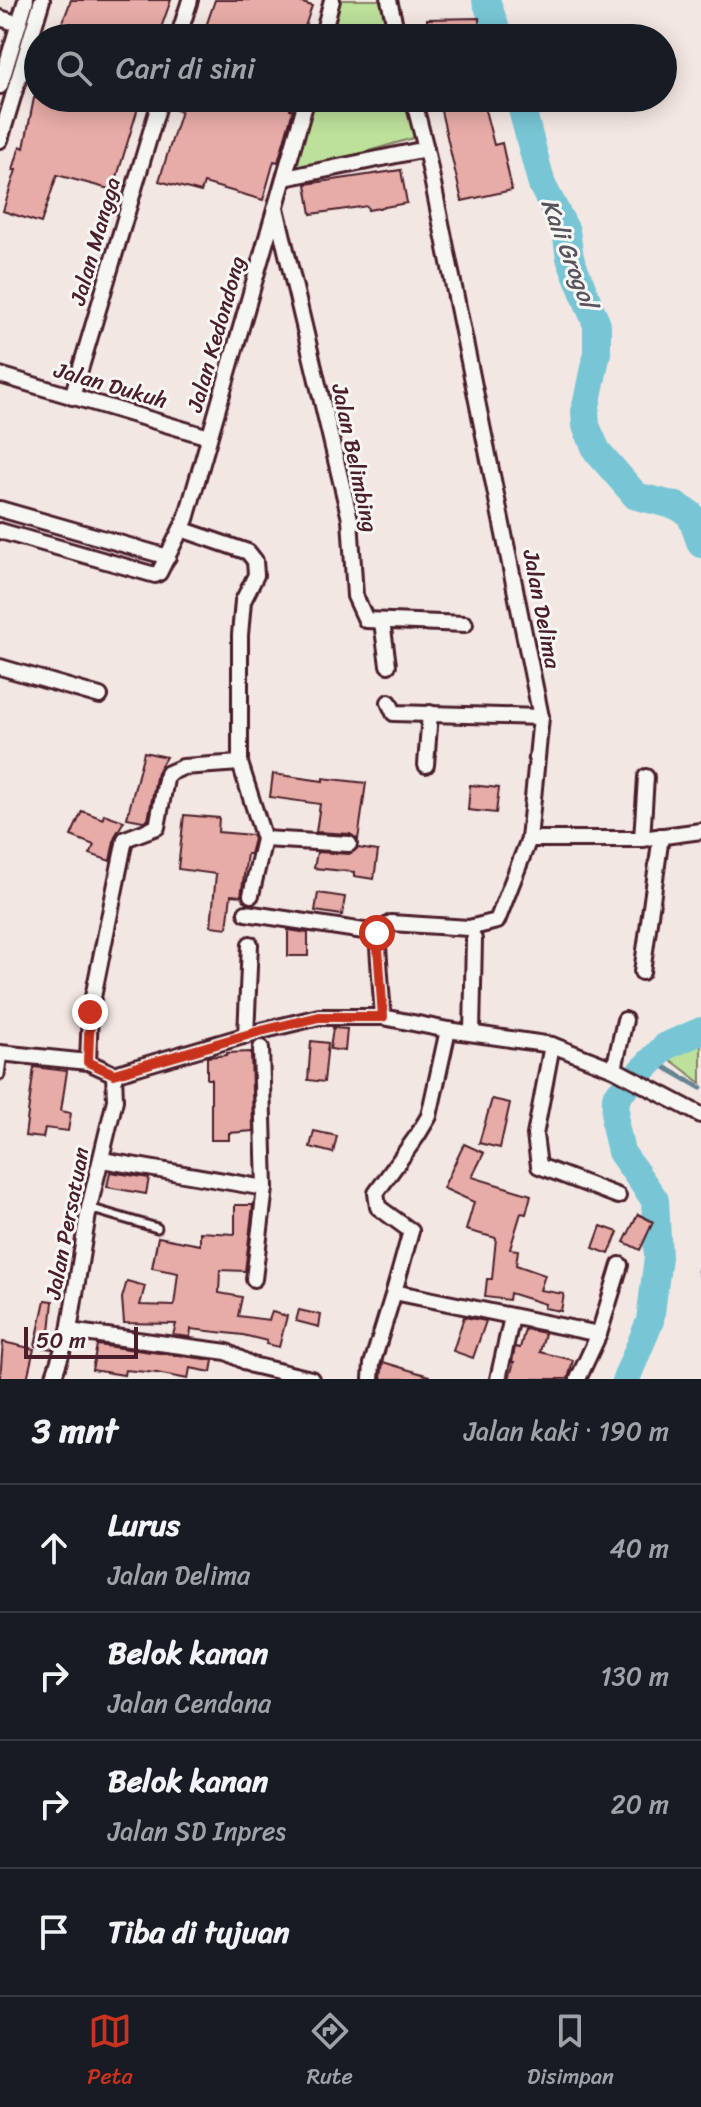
<!DOCTYPE html>
<html lang="id">
<meta charset="utf-8">
<style>
body{margin:0;font-family:Sriracha,sans-serif;background:#20242c;color:#f1f3f6}
.scale{position:absolute;left:24px;bottom:20px;width:114px;box-sizing:border-box;padding-left:8px;border:4px solid #4a1f2b;border-top:0;font-size:22px;line-height:28px;white-space:nowrap;color:#4a1f2b;-webkit-text-stroke:6px #f6f6f2;paint-order:stroke}
.stop{position:absolute;width:24px;height:24px;margin:-18px;border:6px solid #c8321e;border-radius:50%;background:#fff}
.stop.end{background:#c8321e;border-color:#fff;box-shadow:0 2px 8px #0008}
.list{margin:0;padding:0;list-style:none}
h2{display:flex;justify-content:space-between;align-items:center;height:104px;margin:0;padding:0 32px;font-size:34px}
h2 small{font-size:26px;font-weight:400;color:#9ea1a6}
.list li{display:grid;grid-template-columns:52px 1fr auto;gap:24px;align-items:center;box-sizing:border-box;height:128px;padding:0 32px;border-top:2px solid #363941}
.list b{display:block;font-size:30px;white-space:nowrap}
.list p{margin:0;font-size:26px;white-space:nowrap;color:#9ea1a6}
.list em{font-size:26px;font-style:normal;color:#9ea1a6}
.icon{flex:none;width:44px;height:44px;fill:none;stroke:currentColor;stroke-width:2;stroke-linecap:round;stroke-linejoin:round}
.map{position:relative;flex:none;width:701px;height:1379px;overflow:hidden}
.search{position:absolute;background:#171b24;box-shadow:0 4px 20px #0003;left:24px;right:24px;top:24px;height:88px;display:flex;align-items:center;gap:20px;box-sizing:border-box;padding:0 28px;border-radius:44px;color:#9ea1a6;font-size:30px}
.sheet{height:616px;background:#171b24}
nav{display:flex;justify-content:space-around;align-items:center;box-sizing:border-box;height:112px;border-top:2px solid #363941;background:#171b24;font-size:22px;color:#9ea1a6}
nav a{display:grid;justify-items:center;gap:4px}
nav .on{color:#c8321e}
.map>svg:first-child{display:block}
</style>
<div class="map">
<svg width="701" height="1379" viewBox="0 0 701 1379">
<rect width="100%" height="100%" fill="#f3e7e3"/>
<filter id="ink" filterUnits="userSpaceOnUse"><feTurbulence type="fractalNoise" baseFrequency=".0125" numOctaves="2"/><feDisplacementMap in="SourceGraphic" scale="16" xChannelSelector="R" yChannelSelector="G"/><feConvolveMatrix kernelMatrix="1 2 1 2 8 2 1 2 1" color-interpolation-filters="sRGB"/></filter>
<g filter="url(#ink)">
<!-- green -->
<g fill="#bce19b" stroke="#838063" stroke-width="2">
<path d="M334,0H389L397,38H324Z"/>
<path d="M309,98H411L420,136L290,174Z"/>
<path d="M701,1040V1083L668,1058Z"/>
</g>
<g fill="none" stroke-linecap="round" stroke-linejoin="round">
<!-- stream -->
<g stroke="#668391" stroke-width="5">
<path d="M652,1060L701,1088"/>
<path d="M701,1265L699,1271L701,1276"/>
</g>
<!-- river -->
<g stroke="#78c6d5" stroke-width="28">
<path d="M486,0L499,38"/>
<path d="M519,98L542,185L566,231L570,258L597,325V353L585,411L586,426L597,451L636,496L677,506L690,514L701,544"/>
<path d="M626,1379L650,1321L658,1257L655,1200L621,1152L615,1125L616,1097L666,1046L701,1031"/>
</g>
</g>
<!-- building -->
<g fill="#e7aca7" stroke="#4a1f2b" stroke-width="2">
<path d="M71,0H171L161,28L170,31L168,38H57Z"/>
<path d="M215,0H293L312,6L301,38H202Z"/>
<path d="M479,18V38H427V19Z"/>
<path d="M34,98H141L113,190L57,175L41,223L3,211L16,170H13L20,146L24,148Z"/>
<path d="M179,98H293L290,109L293,110L278,162L274,161L263,200L204,183L201,192L159,181L181,111L176,110Z"/>
<path d="M438,98H482L494,145L502,143L512,190L462,201Z"/>
<path d="M401,170L407,203L368,210L367,206L311,214L306,184Z"/>
<path d="M144,752L166,757L157,772L148,820L143,821L127,818Z"/>
<path d="M273,774L323,781V778L366,783L358,840L350,834L316,832L320,804L270,797Z"/>
<path d="M470,785L499,788L496,813L468,810Z"/>
<path d="M82,811L103,819L104,814L124,821L115,836L110,861L90,854L94,845L71,836Z"/>
<path d="M184,815L219,818L218,832L252,835L254,839L250,854H247L241,896L231,895L227,928L211,926L216,874L178,869Z"/>
<path d="M358,848L378,851L374,879L354,876V872L314,868L317,852L349,854Z"/>
<path d="M318,893L345,897L342,915L315,911Z"/>
<path d="M288,930L308,933V956H288Z"/>
<path d="M333,1028L347,1029L345,1051L330,1049Z"/>
<path d="M311,1041L328,1043L324,1082L308,1080Z"/>
<path d="M251,1052L253,1131L229,1133V1140H211V1079H207V1057L227,1055V1053Z"/>
<path d="M34,1067L67,1071L61,1111L71,1113L68,1131L45,1128L43,1138L25,1136Z"/>
<path d="M492,1099L510,1103L500,1148L479,1143Z"/>
<path d="M314,1131L337,1136L333,1153L310,1147Z"/>
<path d="M464,1144L484,1153L472,1177L531,1195L526,1214L521,1213L510,1249L518,1250L516,1265L545,1275L540,1290L564,1294L561,1311L544,1308L545,1304L510,1293L509,1300L485,1297L487,1279H492L496,1238L466,1230L474,1202L443,1188Z"/>
<path d="M110,1172L149,1178L146,1194L107,1187Z"/>
<path d="M235,1205H253L245,1271L220,1270L219,1293L242,1297L238,1316L269,1320L272,1312L287,1316L279,1347L266,1344L267,1341L243,1335L191,1329L190,1337L173,1335L176,1324L124,1323L122,1298L127,1281L145,1286L140,1305L174,1306L178,1273L152,1268L158,1237L200,1245V1232L235,1234Z"/>
<path d="M638,1214L653,1222L640,1250L624,1242Z"/>
<path d="M601,1226L618,1232L609,1254L593,1248Z"/>
<path d="M45,1300L53,1301L50,1332L56,1333L52,1349L35,1346Z"/>
<path d="M299,1310L321,1315L319,1327L296,1321Z"/>
<path d="M464,1317L486,1321L473,1358L453,1351Z"/>
<path d="M525,1329L545,1333L540,1352L573,1360L568,1379H509L514,1362H512L515,1347L520,1348Z"/>
<path d="M3,1342L34,1349L27,1379H0Z"/>
<path d="M97,1345L213,1360L211,1372L190,1368L188,1379L157,1373L125,1370L124,1375L92,1370Z"/>
<path d="M383,1362L429,1376L428,1379H381Z"/>
</g>
<g fill="none" stroke-linecap="round" stroke-linejoin="round">
<!-- service casing -->
<g stroke="#4a1f2b" stroke-width="13">
<g id="service">
<path d="M0,1075L3,1053"/>
<path d="M89,1208L157,1228"/>
</g>
</g>
<!-- minor casing -->
<g stroke="#4a1f2b" stroke-width="20">
<g id="minor">
<path d="M389,0L398,38"/>
<path d="M0,18L19,24"/>
<path d="M178,38L190,0"/>
<path d="M322,38L332,0"/>
<path d="M0,86L26,0"/>
<path d="M0,140L42,0"/>
<path d="M285,178L426,149"/>
<path d="M276,208L350,519L355,596L366,620L465,624"/>
<path d="M0,375L209,437"/>
<path d="M72,397L161,98"/>
<path d="M0,509L168,557"/>
<path d="M181,529L248,552L255,561L256,575L243,601L240,635V763L264,839L251,895"/>
<path d="M0,531L155,575L159,573L186,519L307,98"/>
<path d="M382,622L388,665"/>
<path d="M0,667L100,696"/>
<path d="M389,702L394,713L541,717"/>
<path d="M426,765L430,713"/>
<path d="M264,839L349,844"/>
<path d="M529,839H642L701,831"/>
<path d="M642,839L646,777"/>
<path d="M246,913L377,933"/>
<path d="M642,972L661,836"/>
<path d="M383,1017L377,933L391,923L469,928L497,921L529,839L541,717L426,149L413,98"/>
<path d="M448,1030L429,1116L417,1136L376,1193L378,1207L411,1231L394,1292L599,1334"/>
<path d="M472,1033L474,939"/>
<path d="M246,1036L250,944"/>
<path d="M552,1045L535,1135L539,1166L618,1196"/>
<path d="M0,1053L88,1062L114,1074"/>
<path d="M88,1062L90,1012L125,839L157,827L167,774L183,767L240,763"/>
<path d="M614,1069L625,1020"/>
<path d="M114,1074L257,1032L319,1017H383L448,1030L552,1045L614,1069L701,1115"/>
<path d="M102,1160L265,1188"/>
<path d="M254,1279L265,1188L261,1048"/>
<path d="M69,1331L227,1352L252,1365L311,1379"/>
<path d="M53,1379L69,1331L89,1208L115,1100L114,1074"/>
<path d="M371,1379L372,1364L394,1292"/>
<path d="M498,1379L512,1317"/>
<path d="M578,1379L599,1334L620,1265"/>
</g>
</g>
<!-- service -->
<use href="#service" stroke="#f6f6f2" stroke-width="7"/>
<!-- minor -->
<use href="#minor" stroke="#f6f6f2" stroke-width="14"/>
</g>
</g>
<g fill="none" stroke-linecap="round" stroke-linejoin="round" filter="url(#ink)">
<!-- route -->
<path stroke="#c8321e" stroke-width="10" d="M90,1012L88,1062L114,1074L257,1032L319,1017H383L377,933"/>
</g>
<g text-anchor="middle" dominant-baseline="central" stroke-width="6" stroke-linejoin="round" paint-order="stroke">
<!-- street labels -->
<g font-size="22" fill="#4a1f2b" stroke="#f6f6f2">
<text transform="translate(95 241) rotate(-74)">Jalan Mangga</text>
<text transform="translate(216 334) rotate(-74)">Jalan Kedondong</text>
<text transform="translate(111 385) rotate(16)">Jalan Dukuh</text>
<text transform="translate(355 458) rotate(78)">Jalan Belimbing</text>
<text transform="translate(542 609) rotate(79)">Jalan Delima</text>
<text transform="translate(67 1223) rotate(-79)">Jalan Persatuan</text>
</g>
<!-- water labels -->
<g font-size="24" font-style="italic" fill="#58515e" stroke="#f6f6f2">
<text transform="translate(569 253) rotate(69)">Kali Grogol</text>
</g>
</g>
</svg>
<div class="scale">50 m</div>
<div class="stop" style="left:377px;top:933px"></div>
<div class="stop end" style="left:90px;top:1012px"></div>
<div class="search"><svg class="icon" aria-label="search" viewBox="0 0 24 24"><circle cx="10" cy="10" r="6"/><path d="M15 15l6 6"/></svg>Cari di sini</div>
</div>
<section class="sheet">
<h2>3 mnt<small>Jalan kaki · 190 m</small></h2>
<ul class="list">
<li><svg class="icon" aria-label="ahead" viewBox="0 0 24 24"><path d="M12 20V5M6 11l6-6 6 6"/></svg><div><b>Lurus</b><p>Jalan Delima</p></div><em>40 m</em></li>
<li><svg class="icon" aria-label="right" viewBox="0 0 24 24"><path d="M7 20v-9h11M14 6l5 5-5 5"/></svg><div><b>Belok kanan</b><p>Jalan Cendana</p></div><em>130 m</em></li>
<li><svg class="icon" aria-label="right" viewBox="0 0 24 24"><path d="M7 20v-9h11M14 6l5 5-5 5"/></svg><div><b>Belok kanan</b><p>Jalan SD Inpres</p></div><em>20 m</em></li>
<li><svg class="icon" aria-label="arrive" viewBox="0 0 24 24"><path d="M6 21V4h12l-3 4 3 4H6"/></svg><div><b>Tiba di tujuan</b></div></li>
</ul>
</section>
<nav>
<a class="on"><svg class="icon" aria-label="map" viewBox="0 0 24 24"><path d="M3 6l6-2 6 2 6-2v14l-6 2-6-2-6 2zM9 4v14M15 6v14"/></svg>Peta</a>
<a><svg class="icon" aria-label="directions" viewBox="0 0 24 24"><path d="M12 3l9 9-9 9-9-9zM9 14v-3h6M13 9l2 2-2 2"/></svg>Rute</a>
<a><svg class="icon" aria-label="saved" viewBox="0 0 24 24"><path d="M7 4h10v16l-5-4-5 4z"/></svg>Disimpan</a>
</nav>
